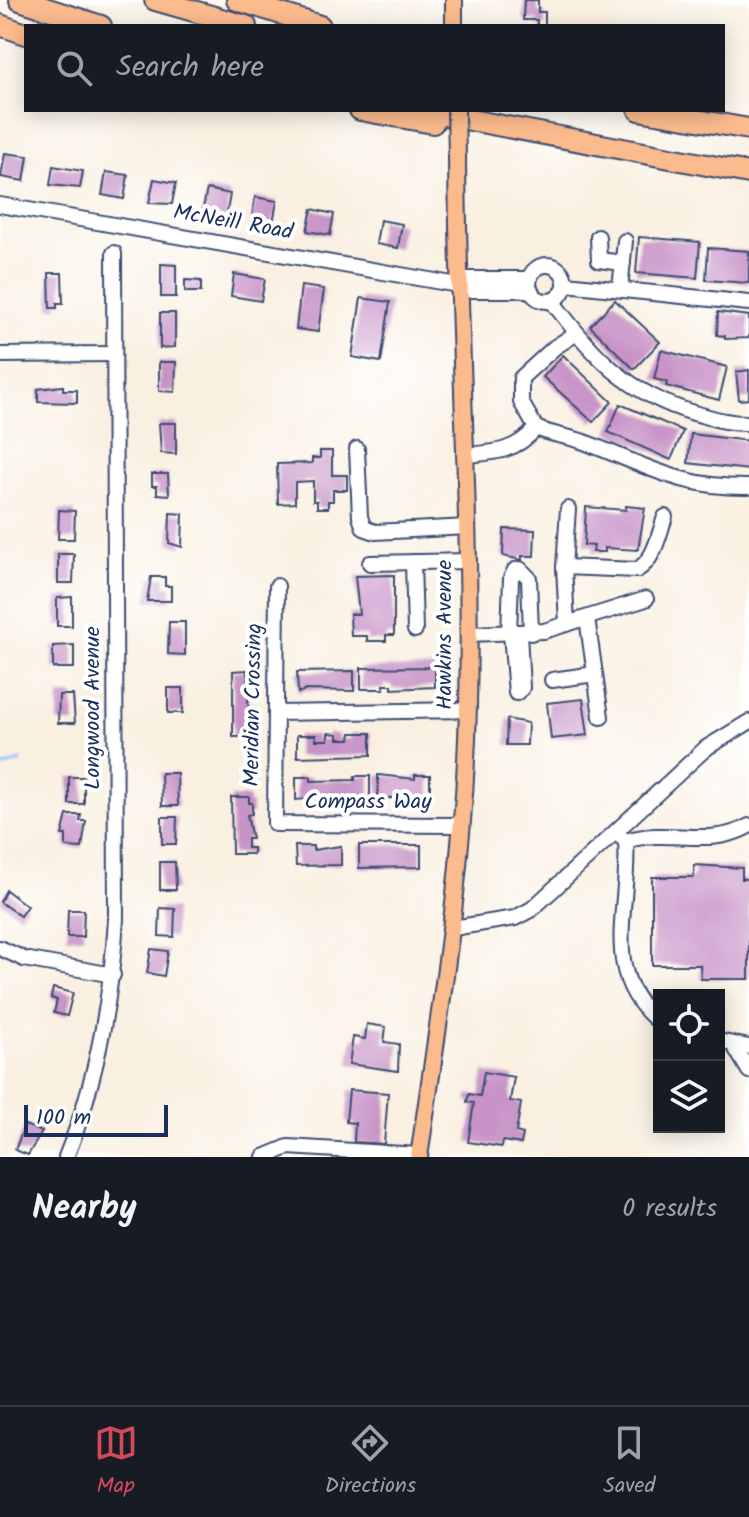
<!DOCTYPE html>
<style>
body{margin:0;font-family:Kalam,sans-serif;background:#20242c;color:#f1f3f6}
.controls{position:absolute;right:24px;bottom:24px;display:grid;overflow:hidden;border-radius:0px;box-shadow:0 4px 20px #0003}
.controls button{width:72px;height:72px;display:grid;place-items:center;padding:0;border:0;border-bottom:2px solid #363941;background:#171b24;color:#f1f3f6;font:40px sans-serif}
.scale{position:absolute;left:24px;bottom:20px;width:144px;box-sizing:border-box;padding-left:8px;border:4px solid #1b2f5e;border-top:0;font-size:22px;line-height:28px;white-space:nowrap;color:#1b2f5e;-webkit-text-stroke:6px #fff;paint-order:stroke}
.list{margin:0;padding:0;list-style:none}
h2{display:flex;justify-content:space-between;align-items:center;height:104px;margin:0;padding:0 32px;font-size:34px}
h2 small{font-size:26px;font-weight:400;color:#9ea1a6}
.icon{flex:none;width:44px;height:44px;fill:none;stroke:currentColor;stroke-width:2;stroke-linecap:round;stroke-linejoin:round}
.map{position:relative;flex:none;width:749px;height:1157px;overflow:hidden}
.search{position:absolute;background:#171b24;box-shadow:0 4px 20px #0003;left:24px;right:24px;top:24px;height:88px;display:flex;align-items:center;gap:20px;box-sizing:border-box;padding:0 28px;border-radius:0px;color:#9ea1a6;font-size:30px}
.sheet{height:248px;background:#171b24}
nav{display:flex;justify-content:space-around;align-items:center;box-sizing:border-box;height:112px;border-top:2px solid #363941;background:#171b24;font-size:22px;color:#9ea1a6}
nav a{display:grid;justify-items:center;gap:4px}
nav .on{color:#d1495b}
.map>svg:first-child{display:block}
</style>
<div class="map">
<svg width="749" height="1157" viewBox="0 0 749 1157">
<rect width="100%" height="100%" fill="#fff"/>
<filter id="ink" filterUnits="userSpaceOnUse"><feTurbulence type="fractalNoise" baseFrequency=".0125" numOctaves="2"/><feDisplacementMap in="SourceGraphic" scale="16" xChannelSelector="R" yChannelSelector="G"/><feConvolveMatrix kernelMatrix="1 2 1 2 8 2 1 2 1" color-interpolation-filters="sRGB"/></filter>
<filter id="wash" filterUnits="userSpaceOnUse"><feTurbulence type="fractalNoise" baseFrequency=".006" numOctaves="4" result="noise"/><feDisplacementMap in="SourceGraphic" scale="32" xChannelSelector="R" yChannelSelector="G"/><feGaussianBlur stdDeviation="1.8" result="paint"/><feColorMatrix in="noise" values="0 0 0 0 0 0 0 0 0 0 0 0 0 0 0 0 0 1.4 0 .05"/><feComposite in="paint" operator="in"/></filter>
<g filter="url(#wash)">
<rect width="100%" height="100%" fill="#f9f0e1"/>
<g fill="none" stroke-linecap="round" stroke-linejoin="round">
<!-- stream -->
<path stroke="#85baf4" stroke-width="3" d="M0,768L20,761"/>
</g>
<g id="blocks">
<!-- building -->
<g fill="#c894c7">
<path d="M524,0H538V12H545V26H537V20H523Z"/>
<path d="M5,153L28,156L24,181L1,177Z"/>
<path d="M53,166L83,171L80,188L50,185Z"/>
<path d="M106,172L128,175L124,199L102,195Z"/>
<path d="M154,179L176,183L172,204L149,203Z"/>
<path d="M207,189L230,194L226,218L202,213Z"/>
<path d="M255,197L277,201L273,223H251Z"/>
<path d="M312,209L334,214L330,235L307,231Z"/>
<path d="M380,220L402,224L398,248L376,244Z"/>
<path d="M639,237L700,242L697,278L636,273Z"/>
<path d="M708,248L749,251V283L706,280Z"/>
<path d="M161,264L176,265V297H161Z"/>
<path d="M49,273H62L63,303H57V308H50Z"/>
<path d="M234,274L265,279L261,301L231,296Z"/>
<path d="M185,280L201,281V292H185Z"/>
<path d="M301,286L324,289L318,332L296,329Z"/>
<path d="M361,298L390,302L381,362L352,357Z"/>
<path d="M615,300L660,342L634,369L590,326Z"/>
<path d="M718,312L749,316V338L725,339V336L717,335Z"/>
<path d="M160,313H175V347L160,348Z"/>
<path d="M661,350L727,367L719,400L666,386L667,382L654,379Z"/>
<path d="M563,355L612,402L593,422L543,377Z"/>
<path d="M159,362H176L175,392L159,391Z"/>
<path d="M749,370V399L739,400L736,372Z"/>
<path d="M63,386V390H77V403L38,402V389Z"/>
<path d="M620,404L683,431L671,460L608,432Z"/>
<path d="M159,423H176V454L161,453Z"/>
<path d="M691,434L749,441V470L688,463Z"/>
<path d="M320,451H332V475H347V490H333V501H328V508H317V501H313V481L295,482V503L278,504L277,464L312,463V458H320Z"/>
<path d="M152,474H168L169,495L157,494V486H152Z"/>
<path d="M626,506L645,508L638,550L605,548V552H593L594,546L584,545L586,507L626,510Z"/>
<path d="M59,510L75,511L74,539H58Z"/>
<path d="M170,513L183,514L182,547L169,543Z"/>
<path d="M504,529L535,530L534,556H522V560L503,556Z"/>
<path d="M58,554H74L73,583H58Z"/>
<path d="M394,575V635H386V641H367V636H351L350,614H359L355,576Z"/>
<path d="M151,577H165V586H171V601H147Z"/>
<path d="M72,597V626H57V598Z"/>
<path d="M169,622H185V655L168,654Z"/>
<path d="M74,645V668H53V646Z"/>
<path d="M435,667V687L392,689V685H384V689H361V668Z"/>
<path d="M247,670L249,720H253V731H249V737H233V671Z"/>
<path d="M354,671V691L305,690L298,693L297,672Z"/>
<rect x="168" y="688" width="15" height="25"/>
<path d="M59,695H73L75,723H58Z"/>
<path d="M583,699L588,735L551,739L547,703Z"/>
<path d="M507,719L528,723L527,745H506Z"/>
<path d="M328,733L338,734V739H350L351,733H371V755L297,757V735H316V740H328Z"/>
<path d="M161,773H177L178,806H162Z"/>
<path d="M378,775L415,779V775H430V798L399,794V798H378Z"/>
<path d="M355,776H370V800L338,796V801H327V797L296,800V777H311V781L355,780Z"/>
<rect x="69" y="777" width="15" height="27"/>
<path d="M231,797H249V803H252V814L247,815L252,839H247V848H253V854H232Z"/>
<path d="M67,815H81L80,821H86L82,848L66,847V835H62Z"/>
<path d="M162,817H177L176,844H162Z"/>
<path d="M359,845H421V867L359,868Z"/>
<path d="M295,846H313V850L341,846V865L296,866Z"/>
<path d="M160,862H175L176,890H160Z"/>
<path d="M694,865L742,868V879H749V979H701L700,965H652V877H694Z"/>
<path d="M6,890L27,906L20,916L0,902Z"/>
<path d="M160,908L175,909L174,937L159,936Z"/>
<path d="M68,910H84L83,937H67Z"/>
<path d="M151,949L168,951L164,976L147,973Z"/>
<path d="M53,988L73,993L67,1016L54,1013L57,1000L51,998Z"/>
<path d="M367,1024L386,1027L384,1042L399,1044L398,1071L349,1064L353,1037L365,1039Z"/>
<path d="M484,1072L514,1077L510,1101L521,1103L516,1132L523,1134L521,1144L503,1141L502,1147L468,1142L474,1103L467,1102L469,1094L480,1096Z"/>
<path d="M349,1090L388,1093L384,1144L354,1142L355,1123L346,1122Z"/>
<path d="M25,1125L42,1132L28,1155L15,1150Z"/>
</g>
</g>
</g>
<g filter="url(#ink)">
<use href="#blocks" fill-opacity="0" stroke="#3c4c72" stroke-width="2"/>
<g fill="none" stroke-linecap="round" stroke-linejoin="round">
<!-- minor casing -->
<g stroke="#3c4c72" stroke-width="18">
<g id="minor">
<path d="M0,205L458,285"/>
<path d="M598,237L599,260L623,263"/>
<circle cx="547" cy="283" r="18"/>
<path d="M458,279H530"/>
<path d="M566,284L749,303"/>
<path d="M620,289L625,241"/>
<path d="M458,290H531"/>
<path d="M552,301C592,355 628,394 694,413C712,418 730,424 749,423"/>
<path d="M577,333L555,347L521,378V402L536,428C551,435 568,436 584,442C646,465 679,488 749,487"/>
<path d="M0,355L113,354"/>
<path d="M357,449L360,517L364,528L375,532L467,527"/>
<path d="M464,455C493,453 516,452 536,428"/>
<path d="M413,562L415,630"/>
<path d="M370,563L468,561"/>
<path d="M564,567L637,570C655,559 658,537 665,517"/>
<path d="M277,586L275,824L461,825"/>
<path d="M587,618L601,717"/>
<path d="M567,624L564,567L568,509"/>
<path d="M469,634L544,631L646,599"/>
<path d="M509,634L511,578L515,570L520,569L529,578L531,633"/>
<path d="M511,634L516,693L522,688L519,634"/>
<path d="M552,680L595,674"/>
<path d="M276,713L468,710"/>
<path d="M621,837L626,841C670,827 708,849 749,826"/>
<path d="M626,841C631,906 598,973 659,1022"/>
<path d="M453,928L515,918L532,909L706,748L749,722"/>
<path d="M0,948L24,959L113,975"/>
<path d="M719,1041L749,1047"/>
<path d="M733,1044L749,1071"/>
<path d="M66,1157C97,1081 111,1000 116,919L114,253"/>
<path d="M264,1157L288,1147L419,1155"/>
</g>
</g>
<!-- major casing -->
<g stroke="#3c4c72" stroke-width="20">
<g id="major">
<path d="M454,0V26"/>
<path d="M419,1157C441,1007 465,858 468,706C472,523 458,340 457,156"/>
</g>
</g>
<!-- highway casing -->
<g stroke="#3c4c72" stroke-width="24">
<g id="highway">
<path d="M20,0L101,26"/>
<path d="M155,0L246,26"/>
<path d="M237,0L320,26"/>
<path d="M0,25L26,34"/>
<path d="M360,110L433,123"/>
<path d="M418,110L749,173"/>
<path d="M639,110L749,129"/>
</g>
</g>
<!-- minor -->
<use href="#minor" stroke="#fff" stroke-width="14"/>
<!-- major -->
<use href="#major" stroke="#fbbb8d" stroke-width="16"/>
<!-- highway -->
<use href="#highway" stroke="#fbbb8d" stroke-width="20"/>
<!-- major-bridge casing -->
<g stroke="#3c4c72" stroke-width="20" stroke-linecap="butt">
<path id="major-bridge" d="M456,110L457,156"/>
</g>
<!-- major-bridge -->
<use href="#major-bridge" stroke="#fbbb8d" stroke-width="16"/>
</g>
</g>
<g text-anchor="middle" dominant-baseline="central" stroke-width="8" stroke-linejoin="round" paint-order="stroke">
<!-- street labels -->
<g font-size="22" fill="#1b2f5e" stroke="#fff">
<text transform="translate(233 223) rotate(10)">McNeill Road</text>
<text transform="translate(445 635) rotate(-90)">Hawkins Avenue</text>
<text transform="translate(254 705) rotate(-89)">Meridian Crossing</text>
<text transform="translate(93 708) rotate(-90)">Longwood Avenue</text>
<text x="368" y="802">Compass Way</text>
</g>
</g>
</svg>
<div class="controls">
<button><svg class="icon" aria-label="locate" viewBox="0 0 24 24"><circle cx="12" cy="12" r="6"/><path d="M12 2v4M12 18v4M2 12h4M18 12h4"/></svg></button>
<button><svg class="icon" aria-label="layers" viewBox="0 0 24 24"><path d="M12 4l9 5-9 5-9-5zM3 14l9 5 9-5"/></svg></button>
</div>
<div class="scale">100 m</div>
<div class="search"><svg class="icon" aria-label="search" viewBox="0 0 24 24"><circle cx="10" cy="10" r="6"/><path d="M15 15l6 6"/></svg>Search here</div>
</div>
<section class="sheet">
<h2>Nearby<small>0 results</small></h2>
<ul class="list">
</ul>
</section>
<nav>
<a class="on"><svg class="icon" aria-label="map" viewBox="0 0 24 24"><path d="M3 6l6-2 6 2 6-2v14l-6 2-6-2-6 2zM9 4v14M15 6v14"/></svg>Map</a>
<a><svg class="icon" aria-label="directions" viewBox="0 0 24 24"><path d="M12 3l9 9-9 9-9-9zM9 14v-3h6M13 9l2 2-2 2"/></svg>Directions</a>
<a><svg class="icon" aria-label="saved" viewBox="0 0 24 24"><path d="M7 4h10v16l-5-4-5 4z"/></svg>Saved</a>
</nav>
